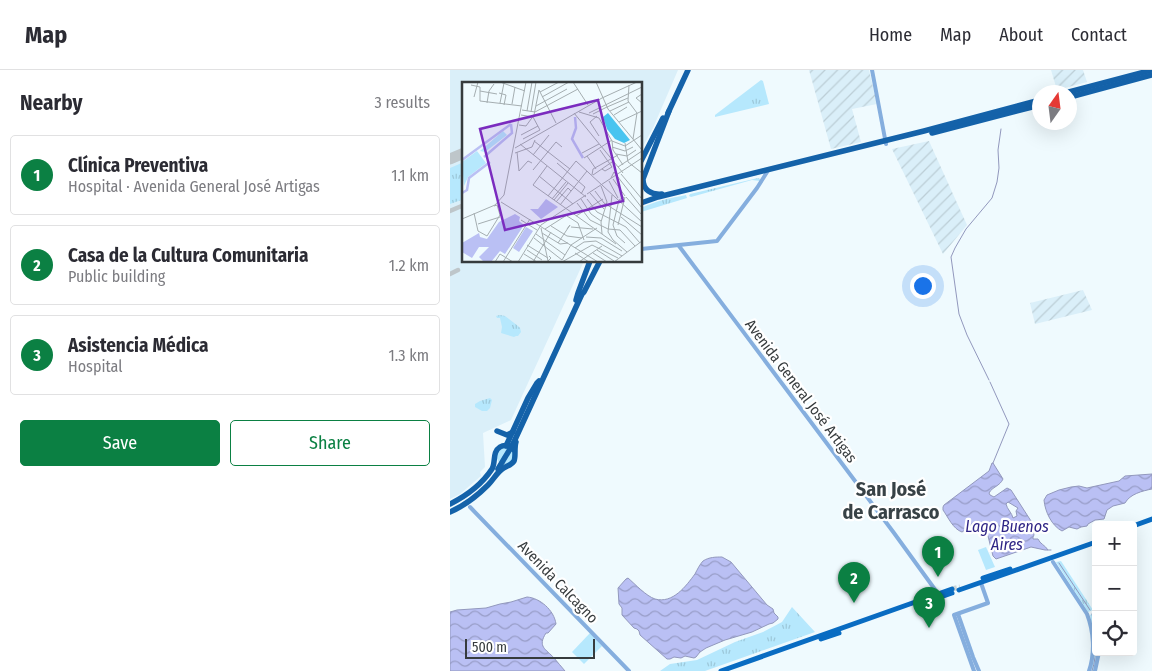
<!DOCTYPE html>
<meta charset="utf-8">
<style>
body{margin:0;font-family:"Fira Sans Condensed",sans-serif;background:#f7f7f7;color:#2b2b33}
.controls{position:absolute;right:15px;bottom:15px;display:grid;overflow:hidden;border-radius:5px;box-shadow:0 5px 20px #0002}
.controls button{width:45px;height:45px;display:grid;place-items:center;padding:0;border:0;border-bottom:1px solid #e1e1e2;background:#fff;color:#2b2b33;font:25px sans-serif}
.compass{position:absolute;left:582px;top:15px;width:45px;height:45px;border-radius:50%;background:#fff;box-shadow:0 5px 20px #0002;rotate:14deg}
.scale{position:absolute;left:15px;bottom:12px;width:130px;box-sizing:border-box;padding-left:5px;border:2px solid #363b3d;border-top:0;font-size:14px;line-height:18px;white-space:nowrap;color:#363b3d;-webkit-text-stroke:4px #fff;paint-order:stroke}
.you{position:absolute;left:472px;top:215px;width:18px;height:18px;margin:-12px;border:4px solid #fff;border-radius:50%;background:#1a73e8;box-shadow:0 0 0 8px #1a73e833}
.badge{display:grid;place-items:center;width:32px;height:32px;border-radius:50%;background:#0b8043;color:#fff;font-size:16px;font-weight:700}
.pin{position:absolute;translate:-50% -41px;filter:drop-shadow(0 1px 2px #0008)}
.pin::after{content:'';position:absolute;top:26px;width:18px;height:15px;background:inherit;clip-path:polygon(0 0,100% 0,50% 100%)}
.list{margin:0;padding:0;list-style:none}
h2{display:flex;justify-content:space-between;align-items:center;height:65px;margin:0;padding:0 20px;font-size:21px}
h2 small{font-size:16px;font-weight:400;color:#7c7c81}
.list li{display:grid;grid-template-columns:32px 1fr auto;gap:15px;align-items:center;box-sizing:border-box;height:80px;margin:0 10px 10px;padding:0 10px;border:1px solid #e1e1e2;border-radius:5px}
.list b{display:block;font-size:19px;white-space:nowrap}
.list p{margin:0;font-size:16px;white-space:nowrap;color:#7c7c81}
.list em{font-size:16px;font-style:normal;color:#7c7c81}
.actions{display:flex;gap:10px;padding:15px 20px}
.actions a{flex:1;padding:11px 0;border:1px solid #0b8043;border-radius:5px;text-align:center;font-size:18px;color:#0b8043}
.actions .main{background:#0b8043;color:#fff}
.icon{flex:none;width:28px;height:28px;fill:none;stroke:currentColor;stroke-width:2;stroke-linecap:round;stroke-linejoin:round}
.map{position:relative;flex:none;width:702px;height:601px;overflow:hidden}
header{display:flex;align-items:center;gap:30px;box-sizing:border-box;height:70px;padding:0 25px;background:#fff;border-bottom:1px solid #e1e1e2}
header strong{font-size:24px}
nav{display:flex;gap:28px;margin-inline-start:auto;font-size:18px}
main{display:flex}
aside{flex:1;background:#fff}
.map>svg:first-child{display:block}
</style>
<header>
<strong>Map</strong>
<nav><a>Home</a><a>Map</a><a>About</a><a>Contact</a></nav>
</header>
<main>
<aside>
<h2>Nearby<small>3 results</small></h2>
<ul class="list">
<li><span class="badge">1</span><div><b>Clínica Preventiva</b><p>Hospital · Avenida General José Artigas</p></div><em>1.1 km</em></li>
<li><span class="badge">2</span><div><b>Casa de la Cultura Comunitaria</b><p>Public building</p></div><em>1.2 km</em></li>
<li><span class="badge">3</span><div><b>Asistencia Médica</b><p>Hospital</p></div><em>1.3 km</em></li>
</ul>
<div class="actions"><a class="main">Save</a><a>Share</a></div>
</aside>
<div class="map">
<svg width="702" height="601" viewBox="0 0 702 601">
<defs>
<pattern id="industrial-furrows" width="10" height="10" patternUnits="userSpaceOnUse" patternTransform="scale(1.25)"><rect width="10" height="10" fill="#daeff9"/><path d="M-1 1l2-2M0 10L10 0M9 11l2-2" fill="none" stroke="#bcced6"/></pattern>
<pattern id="grass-tufts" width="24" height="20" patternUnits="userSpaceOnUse" patternTransform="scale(1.25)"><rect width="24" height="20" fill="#b6e8fd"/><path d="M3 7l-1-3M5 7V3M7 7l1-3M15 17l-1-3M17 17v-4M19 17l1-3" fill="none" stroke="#9dc8da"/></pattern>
<pattern id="water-waves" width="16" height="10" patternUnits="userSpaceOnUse" patternTransform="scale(1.25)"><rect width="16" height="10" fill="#bac0f4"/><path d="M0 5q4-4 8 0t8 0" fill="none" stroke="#989dc7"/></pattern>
</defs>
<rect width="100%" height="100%" fill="#effafe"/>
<!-- built -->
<path fill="#daeff9" d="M0,0H228L203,58L191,80V14H14V191H134L61,350L33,363L35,397L30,402L31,406L10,424L0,429Z"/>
<!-- industrial -->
<g fill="url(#industrial-furrows)">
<path d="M359,0H419L427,34L402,39L411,72L381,79Z"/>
<path d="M601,0H633L637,12L607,20Z"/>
<path d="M479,71L517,155L493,184L442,79Z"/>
<path d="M633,220L642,240L585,254L580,233Z"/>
</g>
<!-- grass -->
<g fill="url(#grass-tufts)">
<path d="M311,10L313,11L319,34L265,47V45Z"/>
<path d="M14,92V129L0,134V98Z"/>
<path d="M308,108L312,110L310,111L302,110L241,127L239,126L240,124Z"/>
<path d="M236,125L237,128L191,142V138C205,131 221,128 236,125Z"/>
<path d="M50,245L55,246L68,256L70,258L71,262L68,266H66L64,267L51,263L52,257L50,248H47L46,246Z"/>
<path d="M40,328L42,330L40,338L37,341H32L25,337V334L30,331Z"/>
<path d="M54,377L63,382L64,390L55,395C48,393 47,391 46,384Z"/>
<path d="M611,491L643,540L638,542L606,492Z"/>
<path d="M342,537L365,562L255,601H210L220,594L247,590L285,572L313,562L332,552Z"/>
<path d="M644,543L646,552V582H647L644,601H640L644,569L640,545Z"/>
</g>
<!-- park -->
<g fill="#b6e8fd">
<path d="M536,477L545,497L536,500L528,480Z"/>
<path d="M140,563L152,576L134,594L122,582Z"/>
</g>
<!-- water -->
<g fill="url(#water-waves)" stroke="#9298bd" fill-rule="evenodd">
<path d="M542,393H543L553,409C550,416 542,417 539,423L540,425L544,427L557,418L561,420L581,451L584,465L583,467V469H588C590,474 595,475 598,480H595L581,477L546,489L543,486L538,466L528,451C522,451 518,459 512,462C503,459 498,447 493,440V437L494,435L539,401ZM558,432L568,438L566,441L567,446L563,448C562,443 557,439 556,434Z"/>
<path d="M702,404V419C692,421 680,424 675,433L663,436L657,440L654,449L645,450L638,454L637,456L631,457L627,459L619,457L612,461C602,456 595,442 594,430L597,425L609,420L621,417L629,416L637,418L646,416L669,411L675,406Z"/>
<path d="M272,487L281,492L317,535L323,539L324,543L328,547V549L323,553L319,554L302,562L275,570L256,578L250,582L246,587L244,588L235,586L231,588L224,587L220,589H217L190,565L189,561L187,559L184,558L172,545V538L169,534L168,518L176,509L178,508C185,514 196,526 205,529C223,534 236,516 245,504C247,500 250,494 253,491C259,487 266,487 272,487Z"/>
<path d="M77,527C90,528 104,540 106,554L98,563H96C87,577 96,579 104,588C108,592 111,597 115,601H0V542L7,540L36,538L50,534L61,532Z"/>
</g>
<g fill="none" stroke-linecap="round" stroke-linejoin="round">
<!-- stream -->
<g stroke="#9298bd" stroke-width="1">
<path d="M539,310L517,265L509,244L501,187L505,178L516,159L542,128L547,112L549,98L548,80L551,59"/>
<path d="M540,312L559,354L543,393"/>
<path d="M598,480H601"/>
<path d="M609,493L640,540"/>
<path d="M642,544C646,563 648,583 642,601"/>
</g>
<!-- taxiway -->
<g stroke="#bec6ca" stroke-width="4.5">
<path d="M0,141L14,135"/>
<path d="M0,204L8,200"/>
</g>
<!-- runway -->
<path stroke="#bec6ca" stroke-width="11" d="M0,89L14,83"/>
<!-- primary-tunnel -->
<path stroke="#cad4d7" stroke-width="5" stroke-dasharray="5 2.5" stroke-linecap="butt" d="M502,519L510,517"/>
<!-- tertiary -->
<g stroke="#85aede" stroke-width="4">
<path d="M422,0L436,74"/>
<path d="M229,176L444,463L489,525"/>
<path d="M191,179L267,171L307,118L319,99"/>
<path d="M20,437L179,601"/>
<path d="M603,492L637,544C644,562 645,583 639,601"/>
<path d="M508,544L523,587L529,601"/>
<path d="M524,601L504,545L538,533L531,513"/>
<path d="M645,601L649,582"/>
</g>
<!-- primary -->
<g stroke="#096cc2" stroke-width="5">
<path d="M683,456L702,449"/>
<path d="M533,508L560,499"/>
<path d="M509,520L646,472"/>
<path d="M468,535L502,523"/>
<path d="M371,569L389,563"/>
<path d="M271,601L502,519"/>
</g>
<!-- trunk -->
<g stroke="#1462a9" stroke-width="5.5">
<path d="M619,22L702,0"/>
<path d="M620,27L702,5"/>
<path d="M218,43L238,0"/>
<path d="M482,63L590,35"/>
<path d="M191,91L213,48"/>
<path d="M212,124C201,125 193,120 193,109L219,41"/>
<path d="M191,133L208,127L474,61L590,30"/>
<path d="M126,230L128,223L140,191"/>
<path d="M47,361L57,365L63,362"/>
<path d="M63,374L132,224L134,222L150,191"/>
<path d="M56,376L78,328L87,313L89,311"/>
<path d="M0,434C16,426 32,414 42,399C46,392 42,382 50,377C55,374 60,376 64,380"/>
<path d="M0,442C14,436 27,426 38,415C43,410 46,404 51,400C55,396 61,396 64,391C66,387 64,378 66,372"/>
</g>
<!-- trunk-bridge -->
<path stroke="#1462a9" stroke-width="5.5" d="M48,399L63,374"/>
</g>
<g text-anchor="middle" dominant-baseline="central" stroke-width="4.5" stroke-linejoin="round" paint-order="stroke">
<!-- street labels -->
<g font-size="15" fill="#363b3d" stroke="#fff">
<text transform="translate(351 321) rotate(53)">Avenida General José Artigas</text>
<text transform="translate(108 512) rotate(46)">Avenida Calcagno</text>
</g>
<!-- water labels -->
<g font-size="16" font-style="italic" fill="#2f2586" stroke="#fff">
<text x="557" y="456">Lago Buenos<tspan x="557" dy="18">Aires</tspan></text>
</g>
<!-- district labels -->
<g font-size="20" font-weight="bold" fill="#384246" stroke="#fff">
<text x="441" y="419">San José<tspan x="441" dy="23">de Carrasco</tspan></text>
</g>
</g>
<!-- overview -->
<g transform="translate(12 12)">
<rect width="180" height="180" fill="#effafe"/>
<path d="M41,49L45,53L23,70L18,69ZM15,69L24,81L6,95L2,104L0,80Z" fill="#b6e8fd"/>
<path d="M146,31L168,58L162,61L153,57L145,47L141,35Z" fill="#48c4f0"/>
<path d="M84,117L96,125L79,137L68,127H76ZM53,132L58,135L57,139L62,143L43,172L38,169L29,180H22L17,175L27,165H17L10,176L0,170V161L17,151L18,155L25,157L37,140ZM64,145L71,149L57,170L51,166Z" fill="#bac0f4"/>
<path fill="none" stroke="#bac0f4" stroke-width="2.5" d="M113,35L114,46L110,57L121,76M22,75L50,51L49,42M0,78L49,42M0,111L5,108L7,96L28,80"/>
<path fill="none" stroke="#a5aeb1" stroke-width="1" d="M38,0L63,9M111,0L126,23M134,0L146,27L180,68M9,3L18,5V9L35,12M167,3L166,19L175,31L171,57M77,8L94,41M18,9V19L60,24M78,10L97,0M37,11L44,13L42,23M180,12L174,16L180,21M12,15L16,0M80,15L107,0M25,21L27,9L32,2M38,21L42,1M50,22L53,5M74,24L105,7M145,25L166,16M60,28L73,30L116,7M65,29L70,0M148,29L167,20M69,30L74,0M117,30L137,36L150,59L163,64M112,31L161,91M127,31L180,5M131,32L145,25M59,33L71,35L78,48L61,57M152,33L165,25M135,34L128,40L137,54M157,40L180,29M57,43L64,44L72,33L77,8M59,53L76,44M72,59L108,87M150,59L151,68L161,83M163,61L166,80L180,91M58,62L124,115M163,64L180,53M150,65L163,69L171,65M53,66L140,16L175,0M138,68L150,85L143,89L140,87M55,70L57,89L66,79L70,81M53,71L70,65L73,58M120,71L137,62M154,72L165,74L174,68M71,73L87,53M125,74L134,87M122,76L150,58M95,81L123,105L119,112M85,84L71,103L154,162M156,85L180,69M71,88L94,60L100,65M159,92L180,117M130,93L131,87L156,73M131,93L150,80M77,94L111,122M149,96L152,90L180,126M151,97L163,114M147,99L156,116M139,104L145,120L139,140L140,152M133,109L142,121L180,145M128,111L142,127M125,112L180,76M150,113L146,150L151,158L165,170M86,114L114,79L180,140M162,115L157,118L151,143L155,154L163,161M164,115L180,133M90,117L104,100M119,117L129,132L139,139M125,117L135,130L164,145L178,161M92,118L106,101M39,120L136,180M94,120L106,106L109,109M115,121L128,138L146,147L158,148L173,164M98,123L125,89M12,131L16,149L25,154L38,133L35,123L32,124M105,134L116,141L122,158M114,134L141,117M159,135L180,153M0,137L33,123L42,113L64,0M59,138L75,148M16,142L38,135M156,143L163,115M89,144L105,154L120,156M109,145L131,147M79,146L86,179L89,176L87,174M83,147L105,133M80,151L98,162L106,161M74,152L103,173M124,155L139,156L160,169M72,156L100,178M96,161L108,143L105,147M65,163L86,176M113,166L122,160L134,159L160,174M65,168L80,178M135,168L152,179M113,171L127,180M131,171L145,180M62,172L75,180M100,178L109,163L135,146M33,180L38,172L51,180M41,180L68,137M56,180L79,143L124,113M71,180L89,150M100,180L130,163L156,176M117,180L140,164M152,180L180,159"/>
<path fill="#7b2cbf" fill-opacity="0.15" stroke="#7b2cbf" stroke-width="2.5" d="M136,18L161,119L43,148L18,47Z"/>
<rect width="180" height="180" fill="none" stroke="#363b3d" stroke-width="2.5"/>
</g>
</svg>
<div class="controls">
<button>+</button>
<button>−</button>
<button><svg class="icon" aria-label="locate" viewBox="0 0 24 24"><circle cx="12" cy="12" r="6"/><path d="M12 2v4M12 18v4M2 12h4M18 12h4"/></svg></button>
</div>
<svg class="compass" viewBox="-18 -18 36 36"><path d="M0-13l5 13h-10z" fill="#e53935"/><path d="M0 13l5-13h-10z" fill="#7c7c81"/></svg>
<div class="scale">500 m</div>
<div class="you"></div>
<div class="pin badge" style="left:488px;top:507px">1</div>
<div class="pin badge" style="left:404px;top:533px">2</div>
<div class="pin badge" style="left:479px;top:558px">3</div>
</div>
</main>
